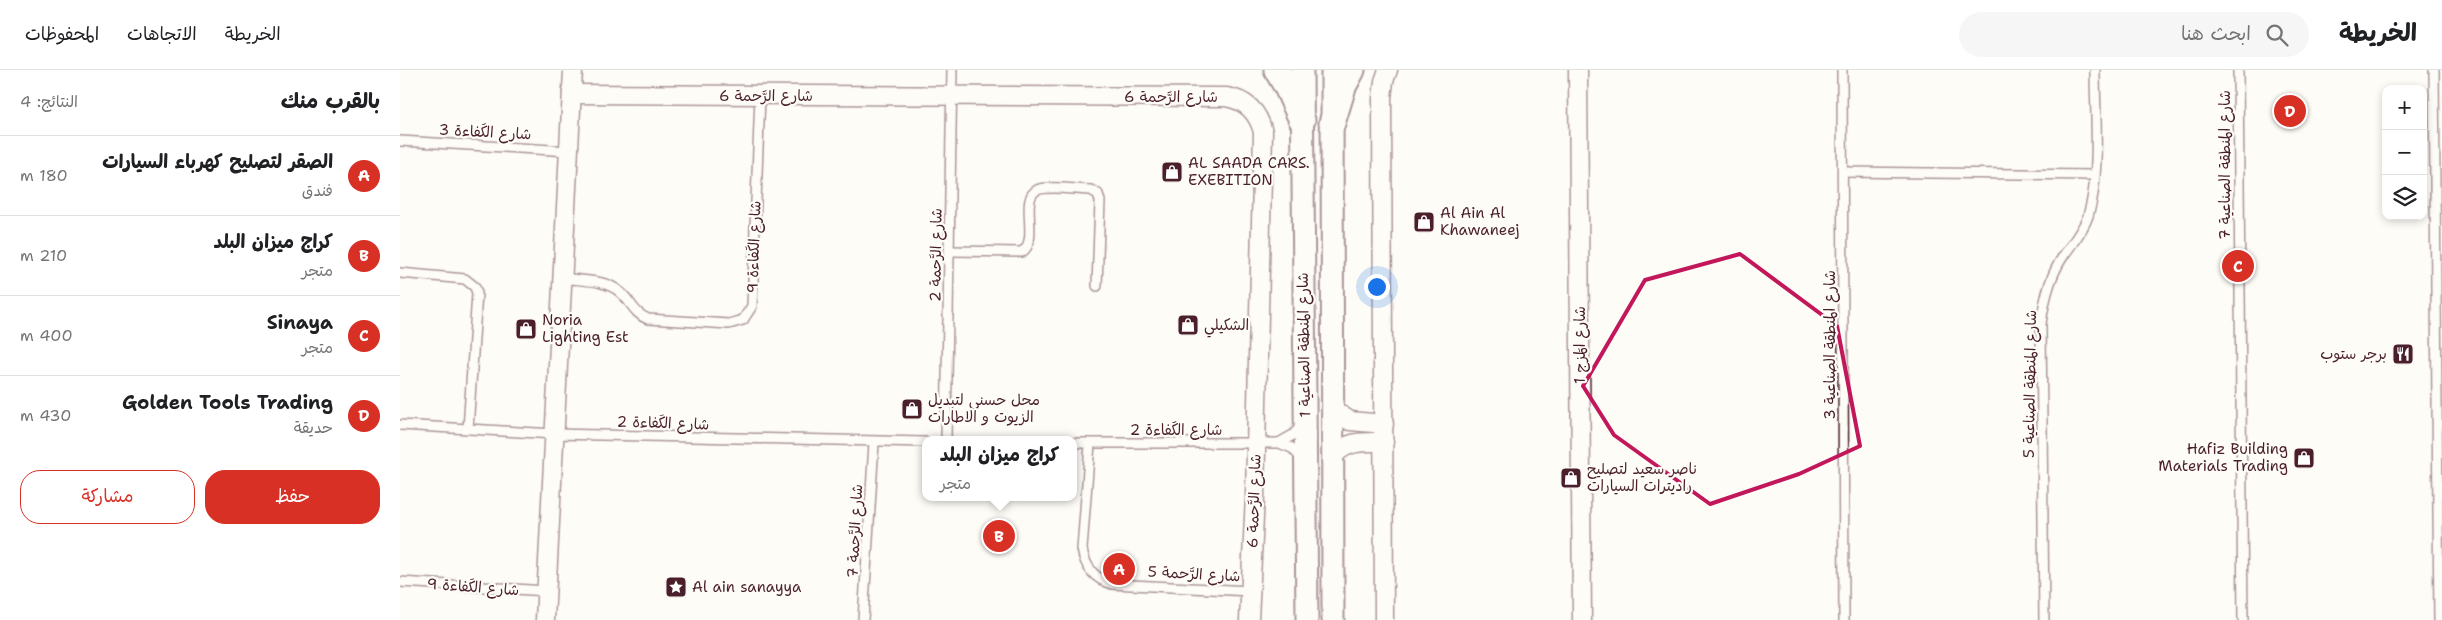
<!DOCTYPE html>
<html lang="ar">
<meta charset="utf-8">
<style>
body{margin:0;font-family:"Shantell Sans","Playpen Sans Arabic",sans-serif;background:#f6f6f6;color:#202124;direction:rtl}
.controls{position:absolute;right:15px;top:15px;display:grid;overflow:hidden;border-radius:10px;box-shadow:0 2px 8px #0003}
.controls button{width:45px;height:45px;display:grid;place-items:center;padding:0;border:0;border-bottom:1px solid #e0e0e0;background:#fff;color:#202124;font:25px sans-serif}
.you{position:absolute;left:976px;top:216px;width:18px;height:18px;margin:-12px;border:4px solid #fff;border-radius:50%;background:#1a73e8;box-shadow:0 0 0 8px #1a73e833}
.badge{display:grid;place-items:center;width:32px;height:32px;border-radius:50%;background:#d93025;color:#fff;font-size:16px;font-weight:700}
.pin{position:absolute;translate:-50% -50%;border:2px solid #fff;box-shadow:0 1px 5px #0006}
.popup{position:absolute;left:522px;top:366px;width:155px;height:65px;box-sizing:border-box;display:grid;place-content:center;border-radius:10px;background:#fff;filter:drop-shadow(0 1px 4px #0005);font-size:16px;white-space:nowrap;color:#757577}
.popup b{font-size:19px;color:#202124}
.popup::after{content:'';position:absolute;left:50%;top:100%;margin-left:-10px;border:10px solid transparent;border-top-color:#fff}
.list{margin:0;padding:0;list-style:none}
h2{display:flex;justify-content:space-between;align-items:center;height:65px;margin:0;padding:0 20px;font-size:21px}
h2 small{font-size:16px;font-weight:400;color:#757577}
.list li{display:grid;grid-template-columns:32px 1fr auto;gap:15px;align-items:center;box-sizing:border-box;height:80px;padding:0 20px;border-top:1px solid #e0e0e0}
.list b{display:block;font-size:19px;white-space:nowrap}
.list p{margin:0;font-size:16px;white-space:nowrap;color:#757577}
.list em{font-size:16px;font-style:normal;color:#757577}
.actions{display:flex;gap:10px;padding:15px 20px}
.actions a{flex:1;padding:11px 0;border:1px solid #d93025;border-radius:20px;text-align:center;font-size:18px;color:#d93025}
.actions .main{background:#d93025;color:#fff}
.icon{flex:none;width:28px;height:28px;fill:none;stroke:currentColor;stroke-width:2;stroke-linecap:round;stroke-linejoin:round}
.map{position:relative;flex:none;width:2042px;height:550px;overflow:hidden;direction:ltr}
header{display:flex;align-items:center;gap:30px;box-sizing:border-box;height:70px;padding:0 25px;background:#fff;border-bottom:1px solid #e0e0e0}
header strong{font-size:24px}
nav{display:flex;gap:28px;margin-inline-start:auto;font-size:18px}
.search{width:350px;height:45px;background:#f6f6f6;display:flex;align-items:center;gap:12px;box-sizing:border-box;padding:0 18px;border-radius:28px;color:#757577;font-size:19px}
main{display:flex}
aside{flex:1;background:#fff}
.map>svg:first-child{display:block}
</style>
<header>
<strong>الخريطة</strong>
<div class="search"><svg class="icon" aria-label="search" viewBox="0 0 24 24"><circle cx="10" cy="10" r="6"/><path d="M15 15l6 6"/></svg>ابحث هنا</div>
<nav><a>الخريطة</a><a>الاتجاهات</a><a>المحفوظات</a></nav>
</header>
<main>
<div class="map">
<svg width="2042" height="550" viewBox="0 0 2042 550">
<rect width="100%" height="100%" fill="#fdfcf7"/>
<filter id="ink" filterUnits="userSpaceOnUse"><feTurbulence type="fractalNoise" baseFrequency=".02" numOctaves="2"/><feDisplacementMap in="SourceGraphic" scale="10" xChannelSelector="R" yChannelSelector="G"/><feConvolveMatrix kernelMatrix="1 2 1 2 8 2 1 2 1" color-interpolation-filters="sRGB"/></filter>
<g filter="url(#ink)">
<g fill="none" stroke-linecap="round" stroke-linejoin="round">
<!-- service casing -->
<g stroke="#4a1f2b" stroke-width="12">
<g id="service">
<path d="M1442,0L1444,550"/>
<path d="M1838,0L1843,550"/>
<path d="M2034,0L2039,550"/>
<path d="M0,71L169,81"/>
<path d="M1443,102L1694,105"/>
<path d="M550,181L622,182C640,170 619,129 637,120C647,115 679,120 691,120L698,124L700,131L697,216"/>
<path d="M0,203L65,209L75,217L77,223L68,359"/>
<path d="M163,208C182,211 205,209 220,222C231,231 234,244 248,249L329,254L343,250L352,236L360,26"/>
<path d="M0,355L155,364L525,372"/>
<path d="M546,370L552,0"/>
<path d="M673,373H879L892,378L902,389"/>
<path d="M879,373L893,365L902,355"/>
<path d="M690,374L682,479C685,497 694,509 712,514L850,521"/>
<path d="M0,512L147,521"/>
<path d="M463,550L474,373"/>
<path d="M1644,550L1641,254C1644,230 1650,205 1664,185C1673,172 1683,161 1688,146C1701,104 1695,44 1695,0"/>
</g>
</g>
<!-- minor casing -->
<g stroke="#4a1f2b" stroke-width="21">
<g id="minor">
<path d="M1178,0L1182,550"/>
<path d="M172,24L826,27C846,30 858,42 863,62L855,426L849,550"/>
<path d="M932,339L950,351L984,354"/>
<path d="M932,387C947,370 963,372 984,372"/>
<path d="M145,550L173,0"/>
<path d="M984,550L982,28L984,11L988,0"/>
</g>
</g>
<!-- tertiary casing -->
<g stroke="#4a1f2b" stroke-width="25">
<g id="tertiary">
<path d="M902,0L907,550"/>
<path d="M932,0L933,550"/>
</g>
</g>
<!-- secondary casing -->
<g stroke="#4a1f2b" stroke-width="29">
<g id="secondary">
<path d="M877,0L887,17L902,50"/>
<path d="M932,53L943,17L952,0"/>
</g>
</g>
<!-- service -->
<use href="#service" stroke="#fdfcf7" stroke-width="9"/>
<!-- minor -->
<use href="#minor" stroke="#fdfcf7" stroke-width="18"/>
<!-- tertiary -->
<use href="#tertiary" stroke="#fdfcf7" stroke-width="21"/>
<!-- secondary -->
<use href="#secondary" stroke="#fdfcf7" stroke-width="25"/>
</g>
</g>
<!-- marked area -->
<path d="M0 0H2042V550H0ZM1340,184L1437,256L1460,376L1399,404L1310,434L1214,365L1183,316L1245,210Z" fill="#fdfcf7" fill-opacity=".55" fill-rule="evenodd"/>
<path fill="none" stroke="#c2185b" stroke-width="4" stroke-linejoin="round" d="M1340,184L1437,256L1460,376L1399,404L1310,434L1214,365L1183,316L1245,210Z"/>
<!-- icons -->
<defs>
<g id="shop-square" transform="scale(1.125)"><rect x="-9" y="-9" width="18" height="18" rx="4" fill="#4a1f2b" stroke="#fdfcf7"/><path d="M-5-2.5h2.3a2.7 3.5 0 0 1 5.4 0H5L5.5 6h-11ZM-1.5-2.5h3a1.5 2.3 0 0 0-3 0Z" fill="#fff"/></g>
<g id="restaurant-square" transform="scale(1.125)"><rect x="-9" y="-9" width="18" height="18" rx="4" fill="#4a1f2b" stroke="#fdfcf7"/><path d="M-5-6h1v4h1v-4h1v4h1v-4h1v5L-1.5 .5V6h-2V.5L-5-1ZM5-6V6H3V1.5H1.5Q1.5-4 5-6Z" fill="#fff"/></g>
<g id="sight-square" transform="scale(1.125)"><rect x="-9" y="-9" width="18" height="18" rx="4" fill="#4a1f2b" stroke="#fdfcf7"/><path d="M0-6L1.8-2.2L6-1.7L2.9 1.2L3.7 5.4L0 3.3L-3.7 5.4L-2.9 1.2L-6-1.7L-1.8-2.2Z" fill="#fff"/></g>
</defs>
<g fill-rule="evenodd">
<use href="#shop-square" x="772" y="102"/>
<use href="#shop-square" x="1024" y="152"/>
<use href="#shop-square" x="788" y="255"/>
<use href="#shop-square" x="126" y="259"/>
<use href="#restaurant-square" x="2003" y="284"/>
<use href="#shop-square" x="512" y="339"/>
<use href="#shop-square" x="1904" y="388"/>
<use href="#shop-square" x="1171" y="408"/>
<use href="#sight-square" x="276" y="517"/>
</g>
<g text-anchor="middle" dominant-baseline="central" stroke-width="4.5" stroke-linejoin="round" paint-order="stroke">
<!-- street labels -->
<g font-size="15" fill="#4a1f2b" stroke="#fdfcf7">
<text x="366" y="26">شارع الرَّحمة 6</text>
<text x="771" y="27">شارع الرَّحمة 6</text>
<text transform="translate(85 62) rotate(3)">شارع الكَفاءة 3</text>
<text transform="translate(1825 95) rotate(-90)">شارع المنطقة الصناعية 7</text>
<text transform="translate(354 177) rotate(-88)">شارع الكَفاءة 9</text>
<text transform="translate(536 185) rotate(-89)">شارع الرَّحمة 2</text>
<text transform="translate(904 275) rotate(-91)">شارع المنطقة الصناعية 1</text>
<text transform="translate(1180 275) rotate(-90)">شارع المَزج 1</text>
<text transform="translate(1430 275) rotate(-90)">شارع المنطقة الصناعية 3</text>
<text transform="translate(1630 314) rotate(-89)">شارع المنطقة الصناعية 5</text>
<text transform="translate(263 353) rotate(2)">شارع الكَفاءة 2</text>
<text x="776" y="360">شارع الكَفاءة 2</text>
<text transform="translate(854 431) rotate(-88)">شارع الرَّحمة 6</text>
<text transform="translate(455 461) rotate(-87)">شارع الرَّحمة 7</text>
<text transform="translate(794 504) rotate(3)">شارع الرَّحمة 5</text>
<text transform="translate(73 517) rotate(4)">شارع الكَفاءة 9</text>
</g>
<!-- poi labels -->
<g font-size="15" fill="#4a1f2b" stroke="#fdfcf7" text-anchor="start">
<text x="788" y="93">AL SAADA CARS.<tspan x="788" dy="17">EXEBITION</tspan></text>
<text x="1040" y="143">Al Ain Al<tspan x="1040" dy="17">Khawaneej</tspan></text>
<text x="142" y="250">Noria<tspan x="142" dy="17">Lighting Est</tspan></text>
<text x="804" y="255">الشكيلي</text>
<text x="1987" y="284" text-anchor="end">برجر ستوب</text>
<text x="528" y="330">محل حسنى لتبديل<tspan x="528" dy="17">الزيوت و الاطارات</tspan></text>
<text x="1888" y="379" text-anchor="end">Hafiz Building<tspan x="1888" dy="17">Materials Trading</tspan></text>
<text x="1187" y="399">ناصر سعيد لتصليح<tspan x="1187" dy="17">راديترات السيارات</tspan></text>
<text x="292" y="517">Al ain sanayya</text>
</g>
</g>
</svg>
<div class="controls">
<button>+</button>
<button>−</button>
<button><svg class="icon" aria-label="layers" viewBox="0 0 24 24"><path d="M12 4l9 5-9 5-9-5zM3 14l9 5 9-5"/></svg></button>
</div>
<div class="you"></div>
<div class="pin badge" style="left:719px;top:499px">A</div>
<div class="pin badge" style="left:599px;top:466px">B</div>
<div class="popup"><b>كراج ميزان البلد</b>متجر</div>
<div class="pin badge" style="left:1838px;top:196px">C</div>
<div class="pin badge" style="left:1890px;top:41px">D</div>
</div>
<aside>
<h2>بالقرب منك<small>النتائج: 4</small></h2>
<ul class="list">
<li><span class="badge">A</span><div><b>الصقر لتصليح كهرباء السيارات</b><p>فندق</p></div><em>180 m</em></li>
<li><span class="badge">B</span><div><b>كراج ميزان البلد</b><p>متجر</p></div><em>210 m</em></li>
<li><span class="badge">C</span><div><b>Sinaya</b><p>متجر</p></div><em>400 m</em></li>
<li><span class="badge">D</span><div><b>Golden Tools Trading</b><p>حديقة</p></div><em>430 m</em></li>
</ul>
<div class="actions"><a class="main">حفظ</a><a>مشاركة</a></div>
</aside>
</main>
